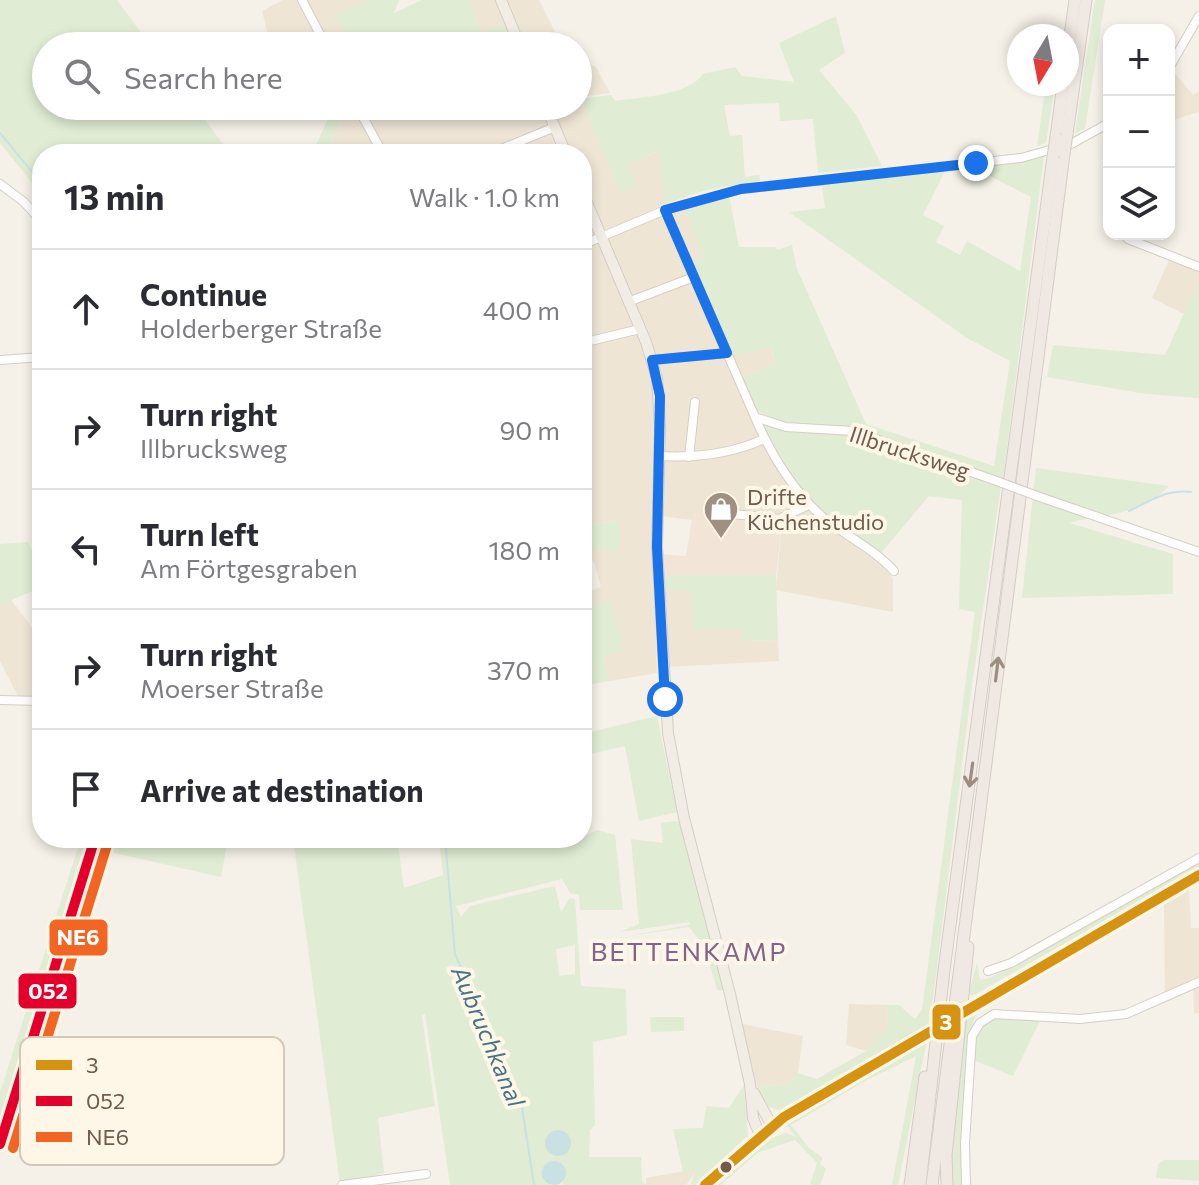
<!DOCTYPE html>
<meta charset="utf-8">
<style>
body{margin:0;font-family:Commissioner,sans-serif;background:#f7f7f7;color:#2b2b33}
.controls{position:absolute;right:24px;top:24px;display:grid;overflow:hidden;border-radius:16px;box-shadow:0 4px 12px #0003}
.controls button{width:72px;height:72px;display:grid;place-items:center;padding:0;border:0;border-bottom:2px solid #e1e1e2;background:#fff;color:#2b2b33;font:40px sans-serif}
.compass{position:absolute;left:1007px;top:24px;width:72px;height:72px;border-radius:50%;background:#fff;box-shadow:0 4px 12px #0003;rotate:190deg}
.stop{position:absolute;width:24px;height:24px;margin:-18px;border:6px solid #1a73e8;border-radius:50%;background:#fff}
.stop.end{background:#1a73e8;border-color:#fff;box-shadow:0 2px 8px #0008}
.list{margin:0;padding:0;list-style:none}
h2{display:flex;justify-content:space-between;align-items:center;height:104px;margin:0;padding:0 32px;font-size:34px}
h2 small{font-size:26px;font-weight:400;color:#7c7c81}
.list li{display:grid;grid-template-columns:52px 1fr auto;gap:24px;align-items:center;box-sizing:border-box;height:120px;padding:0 32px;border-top:2px solid #e1e1e2}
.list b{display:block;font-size:30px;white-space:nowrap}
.list p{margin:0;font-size:26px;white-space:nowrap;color:#7c7c81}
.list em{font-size:26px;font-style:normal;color:#7c7c81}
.icon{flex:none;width:44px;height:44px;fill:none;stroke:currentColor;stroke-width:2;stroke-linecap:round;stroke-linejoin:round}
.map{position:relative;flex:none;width:1199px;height:1185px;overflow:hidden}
.search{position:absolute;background:#fff;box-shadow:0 4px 12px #0003;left:32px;top:32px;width:560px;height:88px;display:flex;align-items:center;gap:20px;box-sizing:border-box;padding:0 28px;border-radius:44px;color:#7c7c81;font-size:30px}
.panel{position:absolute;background:#fff;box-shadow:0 4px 12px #0003;left:32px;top:144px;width:560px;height:704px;border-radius:32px}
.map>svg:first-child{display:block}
</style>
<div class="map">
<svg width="1199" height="1185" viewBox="0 0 1199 1185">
<rect width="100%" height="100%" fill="#f5f1e8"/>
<!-- residential -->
<g fill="#eee5d5">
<path d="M283,0H370L335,14L351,46H271L262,11Z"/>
<path d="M470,0H539L562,46H514L506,23L481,34Z"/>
<path d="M578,57L596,67L610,93L578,97Z"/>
<path d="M1173,71L1193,95L1199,91V112L1169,121V75Z"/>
<path d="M581,99L620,194L627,164L659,151L665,204L582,240V154H325L349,106H578Z"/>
<path d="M684,208L704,258L685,265L724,356L769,343L776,364L741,377L760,432L877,556L893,579V612L776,590L782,523L694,513L692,520L653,515L657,673L610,681L603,656L623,651L610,601L582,609V594L601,587L594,562L582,550H620L619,521L582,525V248Z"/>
<path d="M1170,258L1199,271V281L1184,314L1152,298Z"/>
<path d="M663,590H691L694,629H742L743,641L778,640L779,661L667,667Z"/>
<path d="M11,600L34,630L42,653V699L21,702L0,661V605Z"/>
<path d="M1189,890L1191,928H1199V1013L1194,1014L1193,985L1165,999L1164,905Z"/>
<path d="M849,1004L887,1005L888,1027L866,1051L846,1045Z"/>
<path d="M742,1024L803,1036L798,1073L788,1084L757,1087Z"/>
<path d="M690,1170L696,1171L686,1185H646V1178Z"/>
</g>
<!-- commercial -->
<path fill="#f3e4d8" d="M693,513L782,523L776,575H662L661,554L686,556Z"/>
<!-- green -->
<g fill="#e0ecd3" fill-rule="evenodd">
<path d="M0,0H117L151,46H46V106H195L230,154H42V195L0,143Z"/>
<path d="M370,0H399L394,13L422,0H470L481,34L506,22L514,46H351L334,14Z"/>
<path d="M1095,0H1105L1085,128L1075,134Z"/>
<path d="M836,16L845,53L819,70L857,116L882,166L818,173L813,119L780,121L779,103L724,105L730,136L742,135L745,177L759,175L760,181L706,190L665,204L658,151L628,164L636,187L620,194L581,99L611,95L615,101C639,97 688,96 703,74L735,67L742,76L794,82L779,43Z"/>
<path d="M1046,84H1055L1046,143L1037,146Z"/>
<path d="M334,106H349L325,154H312Z"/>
<path d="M1044,156L1003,480L863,431L792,425L756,411L741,377L776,364L771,348L733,355L719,325L714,326L684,265L704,258L684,208L729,196L739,247H776L777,250L792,245L797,269L866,424L994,466L1010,361L967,338L789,212L825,208L822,186L790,187L972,167L981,175L971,169L945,171L923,215L944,226L936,242L960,255L967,241L1020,271L1031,197L986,174L982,167Z"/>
<path d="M1199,281V398L1146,394L1047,377L1053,345L1165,355Z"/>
<path d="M761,424L861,436L1001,486L972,685L930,1023L781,1111L765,1105L757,1087L788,1084L798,1073L817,1079L866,1051L888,1027L887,1005H899L915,1019L922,1010L975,612L959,609L962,500L929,496L881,553C823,515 790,489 761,424Z"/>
<path d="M1036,468L1169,486C1141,516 1106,513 1069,523L1173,554V594L1022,598Z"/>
<path d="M620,521V551L582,550V525Z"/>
<path d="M28,542L42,570V587L0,605V544Z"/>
<path d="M662,575H776L778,640L742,641L741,629H693L691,590H663Z"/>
<path d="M610,600L624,652L603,656L610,681L582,686V609Z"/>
<path d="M657,716L677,812L639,821L625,746L582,756V734Z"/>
<path d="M676,821L681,823L724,991L717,990L705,947L689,927L623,937L689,925L690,922L620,932L639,924L631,839L663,843L661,823Z"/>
<path d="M597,830L615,835L623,910H580L579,895L570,893L562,879L456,906L461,917L470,906L555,886L561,912L570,898L575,899L581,986L626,989L627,1035L593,1042L595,1125L590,1130L589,1157H641L642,1181L646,1185H562L565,1176L548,1185H450L425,1014L422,1016L435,1106L378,1118L384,1173L340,1184L293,838H397L404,888L443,875L439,838H582ZM575,945V974L559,976L556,949Z"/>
<path d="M81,838H88L0,1120V1093Z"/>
<path d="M100,838H228L221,877L101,850L78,910Z"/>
<path d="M1199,861V867L972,996L969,993L977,963L980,980L990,978Z"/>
<path d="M978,1009L971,1030L964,1185H952L951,1158L966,1017Z"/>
<path d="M994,1016L1041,1019L1013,1076L973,1060L976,1030Z"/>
<path d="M650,1017H684V1031L651,1032Z"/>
<path d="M927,1039L898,1185H892L916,1056L867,1080L791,1125L809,1148L823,1158L820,1164L826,1169L820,1185H810L817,1163L795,1140L757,1153L721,1185H715L766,1140L786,1133L796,1137L787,1126L774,1133L785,1124Z"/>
<path d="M744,1085L748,1135L695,1185H691L695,1171H683L673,1129L703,1128L706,1106L729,1108Z"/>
<path d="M1165,1160H1199V1181L1156,1178L1158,1164Z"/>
</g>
<!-- water -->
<g fill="#cae1e4">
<circle cx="558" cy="1143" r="13"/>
<circle cx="554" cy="1173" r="12"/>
</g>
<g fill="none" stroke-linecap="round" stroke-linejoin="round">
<!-- stream -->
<g stroke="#cae1e4" stroke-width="2">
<path d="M0,133L42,184"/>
<path d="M1129,511C1151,501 1165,489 1191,492"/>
<path d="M445,838L455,954L521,1101L534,1185"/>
</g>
<!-- minor casing -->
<g stroke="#d4cec6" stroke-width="10">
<g id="minor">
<path d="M302,0L326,46"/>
<path d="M1169,68L1199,16"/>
<path d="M357,106L383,154"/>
<path d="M489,154L555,127"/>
<path d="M0,184L24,202L42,222"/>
<path d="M665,210L694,277"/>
<path d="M1123,234L1128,239L1199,267"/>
<path d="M582,245L665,210L741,189L1021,158L1071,144L1109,123"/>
<path d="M628,302L694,277L727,353"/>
<path d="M582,343L640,329"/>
<path d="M0,360L42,357"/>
<path d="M652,360L727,353L755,417L786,427L853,431L994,480"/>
<path d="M755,417C770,453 795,494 825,519C848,537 874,549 894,571"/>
<path d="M659,456C695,458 731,454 764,439"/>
<path d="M689,457L695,402"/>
<path d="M1037,496L1199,552"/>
<path d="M724,513L779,519L809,505"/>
<path d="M0,700L42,701"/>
<path d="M988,971L1011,963L1199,858"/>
<path d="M0,1144L95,838"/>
<path d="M342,1185L426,1174"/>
<path d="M966,1185L965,1143L972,1036L980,1023L994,1014L1080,1019L1126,1014L1199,982"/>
</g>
</g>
<!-- major casing -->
<g stroke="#d4cdc5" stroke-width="12">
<g id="major">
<path d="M501,0L520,46"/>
<path d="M546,106L566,154"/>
<path d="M582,191L646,342L657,378L660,426L657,547L668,733L684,818L730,994L750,1084L753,1118L760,1135"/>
<path d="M980,1001L1199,875"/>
<path d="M754,1093L772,1126"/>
<path d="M705,1185L784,1117L910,1041"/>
</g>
</g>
<!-- highway casing -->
<g stroke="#d4cdc5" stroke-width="13">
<g id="highway">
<path d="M1067,57L1075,0"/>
<path d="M1067,134L1086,0"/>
<path d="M1056,137L1063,84"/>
<path d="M910,1185L925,1077"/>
<path d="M920,1185L944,970L1053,157"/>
<path d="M932,1185L1064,154"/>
<path d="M947,1185L946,1155L968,947"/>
</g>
</g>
<!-- minor -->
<use href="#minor" stroke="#fefdfc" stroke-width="8"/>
<!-- major -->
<use href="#major" stroke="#f1ede5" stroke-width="10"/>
<!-- highway -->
<use href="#highway" stroke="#f0e8e3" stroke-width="11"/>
<!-- minor-bridge casing -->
<g stroke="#d4cec6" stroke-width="10" stroke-linecap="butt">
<path id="minor-bridge" d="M994,480L1037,496"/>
</g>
<!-- major-bridge casing -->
<g stroke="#d4cdc5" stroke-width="12" stroke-linecap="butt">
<path id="major-bridge" d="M910,1041L980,1001"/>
</g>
<!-- highway-bridge casing -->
<g stroke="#d4cdc5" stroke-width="13" stroke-linecap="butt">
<g id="highway-bridge">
<path d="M1064,154L1067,134"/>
<path d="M1053,157L1056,137"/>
</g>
</g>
<!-- minor-bridge -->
<use href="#minor-bridge" stroke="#fefdfc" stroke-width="8"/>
<!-- major-bridge -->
<use href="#major-bridge" stroke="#f1ede5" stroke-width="10"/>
<!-- highway-bridge -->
<use href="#highway-bridge" stroke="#f0e8e3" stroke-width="11"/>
<!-- bus-1 casing -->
<g stroke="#fef7e8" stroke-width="16">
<path id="bus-1" d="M705,1185L784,1117L1199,875"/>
</g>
<!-- bus-2 casing -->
<g stroke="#fef7e8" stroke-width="16">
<path id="bus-2" d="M0,1144L95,838"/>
</g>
<!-- bus-3 casing -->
<g stroke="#fef7e8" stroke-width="16">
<path id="bus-3" d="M13,1148L108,842"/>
</g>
<!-- bus-1 -->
<use href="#bus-1" stroke="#d69312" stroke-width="10"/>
<!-- bus-2 -->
<use href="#bus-2" stroke="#e4002b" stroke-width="10"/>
<!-- bus-3 -->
<use href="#bus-3" stroke="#f26522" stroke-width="10"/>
</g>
<!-- one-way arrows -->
<defs><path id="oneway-shaft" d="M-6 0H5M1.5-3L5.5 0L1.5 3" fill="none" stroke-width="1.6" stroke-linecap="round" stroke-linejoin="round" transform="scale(2)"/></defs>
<g stroke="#9d8c80">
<use href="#oneway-shaft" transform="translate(997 669) rotate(-83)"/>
<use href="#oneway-shaft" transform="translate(971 775) rotate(98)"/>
</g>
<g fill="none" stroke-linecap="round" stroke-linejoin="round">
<!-- route -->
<path stroke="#1a73e8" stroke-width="10" d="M665,699L657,547L660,396L652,360L727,353L665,210L741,189L976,163"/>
</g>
<!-- icons -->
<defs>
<g id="shop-pin" transform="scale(1.8)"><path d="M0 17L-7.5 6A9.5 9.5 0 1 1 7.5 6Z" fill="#9f9081" stroke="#fef7e8"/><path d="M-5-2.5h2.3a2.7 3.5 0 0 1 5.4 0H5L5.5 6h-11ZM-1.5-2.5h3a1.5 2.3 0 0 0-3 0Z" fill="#fff"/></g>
</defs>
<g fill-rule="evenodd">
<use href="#shop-pin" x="721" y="509"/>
</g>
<!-- markers -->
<circle fill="#715b4a" stroke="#fef7e8" stroke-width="3" cx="726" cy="1167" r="7"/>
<g text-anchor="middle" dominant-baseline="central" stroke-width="8" stroke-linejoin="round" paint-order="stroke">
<!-- street labels -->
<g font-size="22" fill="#715b4a" stroke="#fef7e8">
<text transform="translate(910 452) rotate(18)">Illbrucksweg</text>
</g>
<!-- poi labels -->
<g font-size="22" fill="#715b4a" stroke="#fef7e8" text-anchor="start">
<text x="747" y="496">Drifte<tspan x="747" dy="25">Küchenstudio</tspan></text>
</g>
<!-- water labels -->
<g font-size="24" font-style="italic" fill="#457485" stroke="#fef7e8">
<text transform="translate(489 1036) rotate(67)">Aubruchkanal</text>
</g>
<!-- quarter labels -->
<g font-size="26" letter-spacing="2" fill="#83628e" stroke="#fef7e8">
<text x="689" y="950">BETTENKAMP</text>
</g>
</g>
<!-- legend -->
<rect x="20" y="1037" width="264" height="128" rx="12" fill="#fef7e8" stroke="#d4c8b9" stroke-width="2"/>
<rect x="36" y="1060" width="36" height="10" fill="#d69312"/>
<rect x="36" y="1096" width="36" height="10" fill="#e4002b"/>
<rect x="36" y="1132" width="36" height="10" fill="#f26522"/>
<g font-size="22" fill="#715b4a">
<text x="86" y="1073">3</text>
<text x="86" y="1109">052</text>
<text x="86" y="1145">NE6</text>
</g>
<g stroke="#fef7e8" stroke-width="3">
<rect x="48" y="918" width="61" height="39" rx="8" fill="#f26522"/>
<rect x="17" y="972" width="61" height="38" rx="8" fill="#e4002b"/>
<rect x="931" y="1003" width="31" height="38" rx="8" fill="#d69312"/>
</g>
<g font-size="22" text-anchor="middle" font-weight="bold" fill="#fff">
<text x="78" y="945">NE6</text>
<text x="48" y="999">052</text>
<text x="946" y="1030">3</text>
</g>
</svg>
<div class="controls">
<button>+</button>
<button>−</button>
<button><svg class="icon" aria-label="layers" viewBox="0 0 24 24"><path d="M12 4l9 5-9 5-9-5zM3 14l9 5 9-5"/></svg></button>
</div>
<svg class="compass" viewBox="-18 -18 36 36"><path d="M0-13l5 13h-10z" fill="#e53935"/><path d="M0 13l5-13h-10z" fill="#7c7c81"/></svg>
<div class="stop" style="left:665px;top:699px"></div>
<div class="stop end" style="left:976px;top:163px"></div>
<div class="search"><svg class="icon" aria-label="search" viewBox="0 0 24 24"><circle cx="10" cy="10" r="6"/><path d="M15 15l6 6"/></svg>Search here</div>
<section class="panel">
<h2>13 min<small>Walk · 1.0 km</small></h2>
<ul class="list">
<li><svg class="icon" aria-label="ahead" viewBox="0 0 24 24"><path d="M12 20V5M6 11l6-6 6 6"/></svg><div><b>Continue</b><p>Holderberger Straße</p></div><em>400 m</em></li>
<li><svg class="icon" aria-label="right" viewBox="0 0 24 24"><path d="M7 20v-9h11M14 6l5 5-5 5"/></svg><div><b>Turn right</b><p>Illbrucksweg</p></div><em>90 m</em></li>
<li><svg class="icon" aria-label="left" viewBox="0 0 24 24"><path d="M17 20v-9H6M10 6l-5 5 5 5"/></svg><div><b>Turn left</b><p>Am Förtgesgraben</p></div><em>180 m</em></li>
<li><svg class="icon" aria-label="right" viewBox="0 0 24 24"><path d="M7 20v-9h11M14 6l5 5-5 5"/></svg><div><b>Turn right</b><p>Moerser Straße</p></div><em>370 m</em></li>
<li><svg class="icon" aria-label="arrive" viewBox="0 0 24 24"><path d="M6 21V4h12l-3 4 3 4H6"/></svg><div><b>Arrive at destination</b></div></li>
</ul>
</section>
</div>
